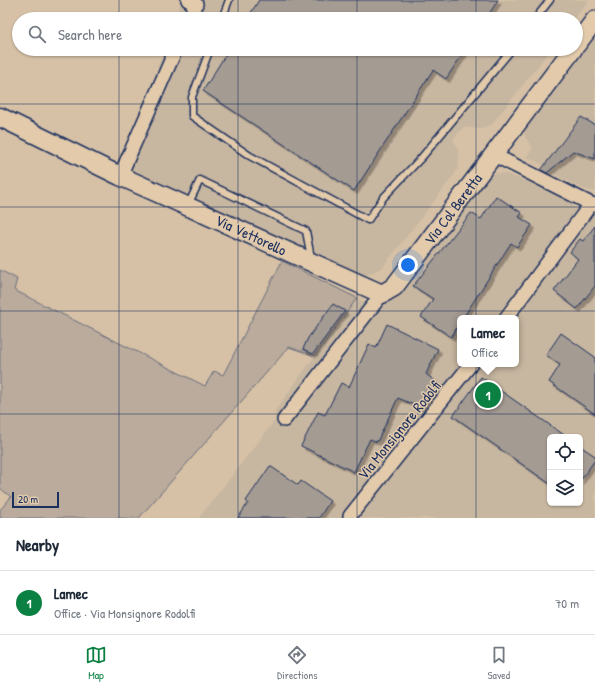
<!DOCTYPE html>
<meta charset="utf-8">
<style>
body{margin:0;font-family:"Patrick Hand",sans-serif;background:#f2f2f3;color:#1f2937}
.controls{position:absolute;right:12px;bottom:12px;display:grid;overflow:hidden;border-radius:6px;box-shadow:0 1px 3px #0004}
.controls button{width:36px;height:36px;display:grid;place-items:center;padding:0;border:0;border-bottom:1px solid #e0e1e3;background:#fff;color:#1f2937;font:20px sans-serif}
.scale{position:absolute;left:12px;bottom:10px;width:47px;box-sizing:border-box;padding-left:4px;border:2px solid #1b2f5e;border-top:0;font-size:11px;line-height:14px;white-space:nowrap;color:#1b2f5e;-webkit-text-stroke:3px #e2caab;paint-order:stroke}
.you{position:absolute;left:408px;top:265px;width:14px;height:14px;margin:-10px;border:3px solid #fff;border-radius:50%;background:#1a73e8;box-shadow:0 0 0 6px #1a73e833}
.badge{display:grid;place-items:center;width:26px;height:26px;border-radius:50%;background:#0b8043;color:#fff;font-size:13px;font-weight:700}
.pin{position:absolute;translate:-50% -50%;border:2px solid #fff;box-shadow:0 1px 4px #0006}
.popup{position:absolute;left:457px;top:315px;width:62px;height:52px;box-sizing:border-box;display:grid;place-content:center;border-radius:6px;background:#fff;filter:drop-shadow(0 1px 3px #0005);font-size:13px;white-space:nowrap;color:#747a83}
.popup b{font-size:15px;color:#1f2937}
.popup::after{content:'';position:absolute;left:50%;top:100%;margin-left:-8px;border:8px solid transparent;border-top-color:#fff}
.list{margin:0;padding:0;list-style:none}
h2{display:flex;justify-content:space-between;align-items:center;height:52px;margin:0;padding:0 16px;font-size:17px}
h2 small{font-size:13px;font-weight:400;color:#747a83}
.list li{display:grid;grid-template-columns:26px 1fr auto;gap:12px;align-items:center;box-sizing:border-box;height:64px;padding:0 16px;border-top:1px solid #e0e1e3}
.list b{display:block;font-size:15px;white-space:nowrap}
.list p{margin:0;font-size:13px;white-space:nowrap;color:#747a83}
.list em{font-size:13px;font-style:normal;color:#747a83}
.icon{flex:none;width:22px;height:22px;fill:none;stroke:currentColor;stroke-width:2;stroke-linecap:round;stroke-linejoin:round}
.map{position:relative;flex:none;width:595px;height:518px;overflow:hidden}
.search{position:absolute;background:#fff;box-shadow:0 1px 3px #0004;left:12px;right:12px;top:12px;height:44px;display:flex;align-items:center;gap:10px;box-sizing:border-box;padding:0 14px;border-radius:22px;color:#747a83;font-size:15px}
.sheet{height:116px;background:#fff}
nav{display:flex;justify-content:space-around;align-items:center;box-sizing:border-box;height:56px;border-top:1px solid #e0e1e3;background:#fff;font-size:11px;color:#747a83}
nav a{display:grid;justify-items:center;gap:2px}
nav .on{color:#0b8043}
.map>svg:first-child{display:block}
</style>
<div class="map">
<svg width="595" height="518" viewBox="0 0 595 518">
<defs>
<filter id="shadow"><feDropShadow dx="3.5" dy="3.5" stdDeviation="0" flood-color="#0004"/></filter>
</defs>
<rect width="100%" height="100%" fill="#d6c1a6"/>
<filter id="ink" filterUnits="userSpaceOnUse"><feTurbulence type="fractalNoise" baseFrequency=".025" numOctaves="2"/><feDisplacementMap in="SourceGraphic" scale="8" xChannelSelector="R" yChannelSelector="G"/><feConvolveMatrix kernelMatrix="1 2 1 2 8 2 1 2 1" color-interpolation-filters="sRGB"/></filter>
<g filter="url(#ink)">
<!-- built -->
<g fill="#c7b6a0" fill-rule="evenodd">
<path d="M182,0H589L574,19H175Z"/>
<path d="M595,25V191H593L584,189L544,170L546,166L527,157L533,148L526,139L523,127Z"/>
<path d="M164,49H551L492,124L481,129L463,127L452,141H454L456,145L459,153L458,168L454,175L382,268L366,275L358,276L121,169Z"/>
<path d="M497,173L506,174L532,183L571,200L575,208L595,215V518H199L276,419L275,411L357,298L379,312L486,175ZM460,318H516V364H460ZM550,437H580V503H550Z"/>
</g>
<!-- green -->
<path fill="#baab9c" stroke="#6a6d7d" d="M282,261L357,298L315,356L289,347L139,518H0V510L11,497L0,488V270L17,279L14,290L205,386L214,371L223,375Z"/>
<!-- building -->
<g fill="#a49b93" stroke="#1b2f5e" filter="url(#shadow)">
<path d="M259,0H498L486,19H247Z"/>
<path d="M229,49H466L446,79L433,70L354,191L203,91Z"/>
<path d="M581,117L595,125V159L573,151L547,173L541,170Z"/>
<path d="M496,196L522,213L519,217L532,225L517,247L511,243L463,318H460V323L451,337L421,317L433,299L413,286L471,213L481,219Z"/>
<path d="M595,226V286L577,309L554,291L578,259L570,252L580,239L583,241Z"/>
<path d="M333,304L345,311L313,354L303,349L308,338Z"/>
<path d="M387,324L438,349L426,374L440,385L421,408L398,398L377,442L370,439L354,472L301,446L318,412L325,415L341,383L349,387L369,344L376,348Z"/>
<path d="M561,333L595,357V414L549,382L560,365L546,355Z"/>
<path d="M481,377L567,437H550V484L453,416Z"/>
<path d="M580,446L595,456V460L580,481Z"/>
<path d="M270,466L298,485L301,481L330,501L319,518H238L248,503L246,501Z"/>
</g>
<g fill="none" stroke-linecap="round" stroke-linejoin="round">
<!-- lane casing -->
<g stroke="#1b2f5e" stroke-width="9">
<g id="lane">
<path d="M222,19L229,0"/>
<path d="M535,19L550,0"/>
<path d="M210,49L192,97V116L250,156L368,220L383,198L422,157L512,49"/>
<path d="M188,205L200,180L306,231L311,258"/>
</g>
</g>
<!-- street casing -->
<g stroke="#1b2f5e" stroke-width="16">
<g id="street">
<path d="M188,0L196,4L189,19"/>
<path d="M494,155L591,204L595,205"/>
<path d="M120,176L176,49"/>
<path d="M506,318L591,204"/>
<path d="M284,420L382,294"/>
<path d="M350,516L471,364"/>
</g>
</g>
<!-- secondary casing -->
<g stroke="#1b2f5e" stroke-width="21">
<g id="secondary">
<path d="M576,45L595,20"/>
<path d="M0,117L120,176L382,294L394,287L573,49"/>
</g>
</g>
<!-- lane -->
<use href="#lane" stroke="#e2caab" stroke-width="6"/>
<!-- street -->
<use href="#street" stroke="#e2caab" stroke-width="13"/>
<!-- secondary -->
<use href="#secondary" stroke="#e2caab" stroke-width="18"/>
</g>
</g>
<!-- grid -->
<path fill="none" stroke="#1b2f5e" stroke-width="1" stroke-opacity="0.55" d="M119,0V19M238,0V19M357,0V19M476,0V19M119,49V518M238,49V518M357,49V518M476,49V518M0,104H595M0,207H595M0,311H595M0,414H595"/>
<g text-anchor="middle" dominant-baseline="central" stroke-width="3" stroke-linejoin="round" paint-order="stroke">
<!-- street labels -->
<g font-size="15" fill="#1b2f5e" stroke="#e2caab">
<text transform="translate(453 209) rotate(-53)">Via Col Beretta</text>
<text transform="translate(251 235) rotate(25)">Via Vettorello</text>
<text transform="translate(399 430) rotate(-51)">Via Monsignore Rodolfi</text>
</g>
</g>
</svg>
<div class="controls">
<button><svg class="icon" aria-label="locate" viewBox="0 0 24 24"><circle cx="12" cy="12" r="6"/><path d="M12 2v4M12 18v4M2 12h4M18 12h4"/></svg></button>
<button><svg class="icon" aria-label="layers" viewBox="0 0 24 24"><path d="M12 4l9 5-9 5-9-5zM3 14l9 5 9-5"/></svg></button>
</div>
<div class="scale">20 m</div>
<div class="you"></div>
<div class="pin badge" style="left:488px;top:395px">1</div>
<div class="popup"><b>Lamec</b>Office</div>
<div class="search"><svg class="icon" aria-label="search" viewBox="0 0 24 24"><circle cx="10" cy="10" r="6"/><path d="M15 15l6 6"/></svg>Search here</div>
</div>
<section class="sheet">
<h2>Nearby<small></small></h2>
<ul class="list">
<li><span class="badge">1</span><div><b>Lamec</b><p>Office · Via Monsignore Rodolfi</p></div><em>70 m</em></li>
</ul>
</section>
<nav>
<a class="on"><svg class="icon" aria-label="map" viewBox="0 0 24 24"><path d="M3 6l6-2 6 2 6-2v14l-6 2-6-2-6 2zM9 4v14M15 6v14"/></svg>Map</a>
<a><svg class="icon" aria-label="directions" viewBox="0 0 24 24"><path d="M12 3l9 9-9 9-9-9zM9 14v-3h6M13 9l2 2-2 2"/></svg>Directions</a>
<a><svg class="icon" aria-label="saved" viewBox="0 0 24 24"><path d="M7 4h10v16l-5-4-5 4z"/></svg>Saved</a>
</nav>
